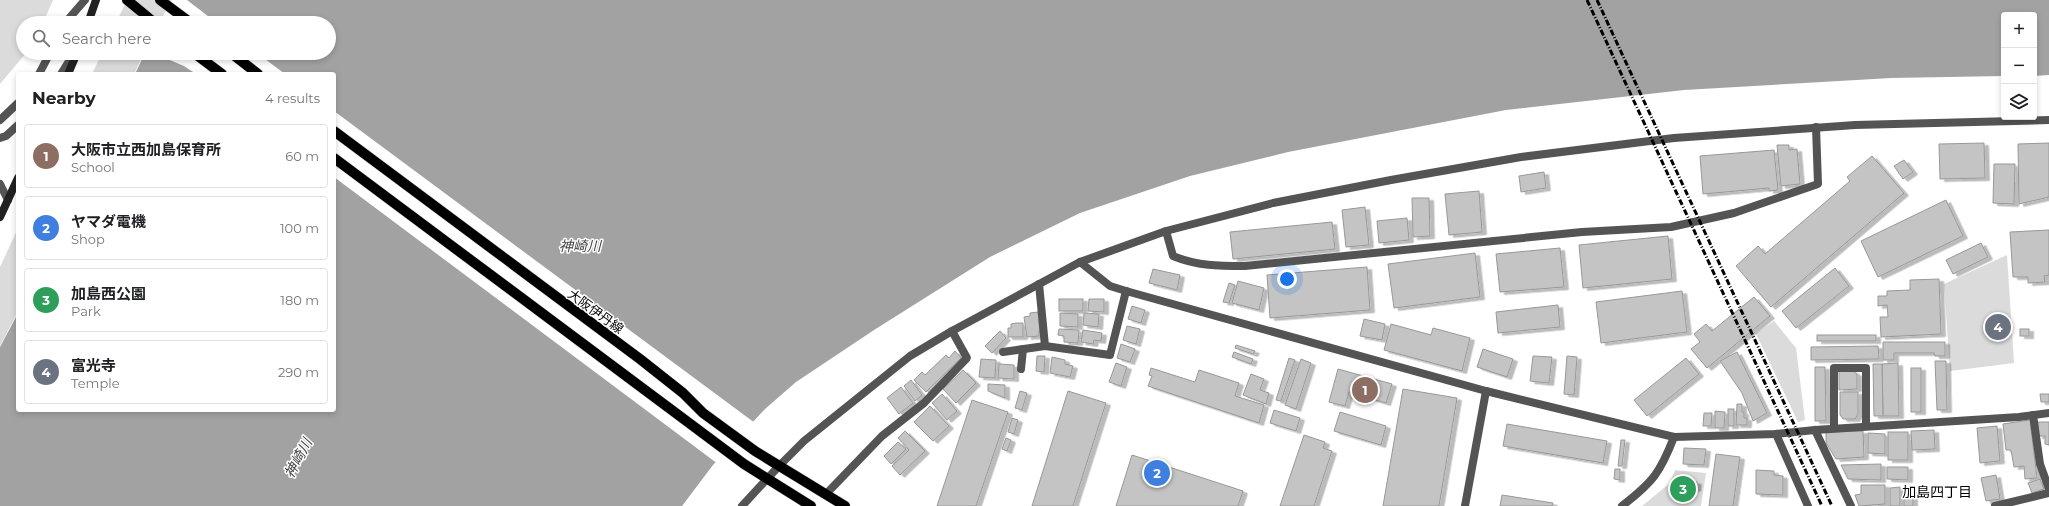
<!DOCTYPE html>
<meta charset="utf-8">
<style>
body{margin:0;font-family:Montserrat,"Noto Sans JP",sans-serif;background:#f2f2f2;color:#202124}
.controls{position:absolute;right:12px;top:12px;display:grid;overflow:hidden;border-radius:4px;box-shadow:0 2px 6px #0003}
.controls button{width:36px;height:36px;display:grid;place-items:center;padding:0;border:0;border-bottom:1px solid #e0e0e0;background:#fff;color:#202124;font:20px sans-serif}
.you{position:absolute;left:1287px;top:279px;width:14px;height:14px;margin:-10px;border:3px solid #fff;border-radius:50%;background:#1a73e8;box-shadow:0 0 0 6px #1a73e833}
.badge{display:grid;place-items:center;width:26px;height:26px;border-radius:50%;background:#2563eb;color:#fff;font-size:13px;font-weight:700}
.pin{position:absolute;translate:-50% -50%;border:2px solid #fff;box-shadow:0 1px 4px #0006}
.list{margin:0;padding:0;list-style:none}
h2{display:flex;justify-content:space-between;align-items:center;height:52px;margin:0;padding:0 16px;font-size:17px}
h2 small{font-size:13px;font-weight:400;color:#757577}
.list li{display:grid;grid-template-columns:26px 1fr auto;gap:12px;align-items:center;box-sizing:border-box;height:64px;margin:0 8px 8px;padding:0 8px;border:1px solid #e0e0e0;border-radius:4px}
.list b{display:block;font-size:15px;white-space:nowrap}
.list p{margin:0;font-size:13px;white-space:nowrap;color:#757577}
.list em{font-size:13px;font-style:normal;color:#757577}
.icon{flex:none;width:22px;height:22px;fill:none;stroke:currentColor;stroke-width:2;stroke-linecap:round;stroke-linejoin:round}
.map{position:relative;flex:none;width:2049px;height:506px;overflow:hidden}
.search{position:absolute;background:#fff;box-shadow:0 2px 6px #0003;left:16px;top:16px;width:320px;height:44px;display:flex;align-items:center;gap:10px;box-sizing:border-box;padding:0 14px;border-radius:22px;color:#757577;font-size:15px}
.panel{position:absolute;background:#fff;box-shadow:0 2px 6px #0003;left:16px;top:72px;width:320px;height:340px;border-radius:4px}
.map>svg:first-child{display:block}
</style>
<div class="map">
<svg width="2049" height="506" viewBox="0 0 2049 506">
<defs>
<filter id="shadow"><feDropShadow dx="4.5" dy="2.5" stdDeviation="0" flood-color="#0004"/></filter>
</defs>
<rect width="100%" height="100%" fill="#fff"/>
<!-- green -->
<g fill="#dbdbdb">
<path d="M0,0H53L43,23H23V53H26L0,84Z"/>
<path d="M127,0H174L161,23H116Z"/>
<path d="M102,53H144L134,74H92Z"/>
<path d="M18,228V311L0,346V267Z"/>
<path d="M2007,255L2014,363L1950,371L1944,284Z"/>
<path d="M1774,321L1796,348L1805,420L1798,422L1756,334Z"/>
<path d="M1675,470L1706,473L1701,506H1642L1670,483Z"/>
</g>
<!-- water -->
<path fill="#a2a2a2" d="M174,0H2049V75L2034,76V15H2004V76L1891,78L1684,90L1506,110L1288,152L1190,176L1080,213L990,257L874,330L796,382L765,409L713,465L682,506H0V347L18,313V410H334V74H135L145,53H329V23H161Z"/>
<!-- pier -->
<g fill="#fff">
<path d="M172,0H187L217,23H159Z"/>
<path d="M153,53H257L285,74H196L184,66Z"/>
<path d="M334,111L512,243L755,423L718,464L334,177Z"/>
</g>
<!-- building -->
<g fill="#c4c4c4" stroke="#989898" filter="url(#shadow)">
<path d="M1984,143L1985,178L1940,179L1939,144Z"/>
<path d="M2049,143V197L2019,204L2018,144Z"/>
<path d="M1777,145H1789V150L1797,149L1800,184L1781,186Z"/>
<path d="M1774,150L1778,190L1769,191V188L1703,194L1700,156Z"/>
<path d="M1872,156L1904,193L1771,307L1736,266L1758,246L1765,254L1850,181L1847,177Z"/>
<path d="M1904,160L1913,172L1903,179L1894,166Z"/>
<path d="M1994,164H2015L2014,204L1993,203Z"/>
<path d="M1544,172L1546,188L1521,192L1519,176Z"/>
<path d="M1479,191L1482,232L1449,235L1445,194Z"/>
<path d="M1412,198H1429L1430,236L1413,237Z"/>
<path d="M1946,200L1963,236L1878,277L1861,241Z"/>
<path d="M1365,207L1369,245L1346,247L1342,210Z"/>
<path d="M1407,218L1409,240L1379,243L1377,221Z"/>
<path d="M1332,222L1335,249L1233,259L1230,232Z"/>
<path d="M2049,230V275L2044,276L2045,282L2028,283V277H2013L2010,232Z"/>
<path d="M1668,236L1672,279L1583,288L1579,245Z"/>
<path d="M1981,243L1988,257L1953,274L1946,260Z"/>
<path d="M1560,248L1564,287L1500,292L1496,254Z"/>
<path d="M1475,253L1480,297L1394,308L1388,264Z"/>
<path d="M1367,267L1370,310L1270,318L1267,275Z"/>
<path d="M1835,268L1849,286L1796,328L1782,311Z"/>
<path d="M1153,269L1180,275L1177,290L1149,283Z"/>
<path d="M1939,279L1941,334L1881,337L1880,317H1888L1887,305L1878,306V296H1887V291L1910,290V280Z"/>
<path d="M1238,281L1264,288L1259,310L1232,303Z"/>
<path d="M1229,283L1235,285L1229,303L1223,302Z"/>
<path d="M1682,291L1687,332L1601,343L1596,302Z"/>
<path d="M1754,297L1770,316L1707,368L1691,349L1700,342L1694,334L1706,324L1712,331Z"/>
<rect x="1059" y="299" width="24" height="12"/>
<path d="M1089,299H1104V312L1088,311Z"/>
<path d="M1558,305L1560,327L1498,333L1496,312Z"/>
<path d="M1132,306L1145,310L1141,323L1128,319Z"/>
<path d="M1038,312L1040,331H1039V336L1027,337L1024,317L1030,316V313Z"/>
<path d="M1060,313L1078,314V327L1060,326Z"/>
<path d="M1084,313L1099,314L1098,327L1083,325Z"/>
<path d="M1364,319L1385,324L1382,340L1360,336Z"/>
<path d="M1016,323H1023V337H1008V328H1011V324Z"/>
<path d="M1391,324L1431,335L1433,328L1470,338L1462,371L1384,350Z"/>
<path d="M1127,326L1140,329L1136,344L1123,340Z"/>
<path d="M1059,329L1079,330L1078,343L1064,342V336L1058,335Z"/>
<rect x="2020" y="329" width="9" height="7"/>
<path d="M1083,330L1102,333L1101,341L1094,340L1093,344L1081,342Z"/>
<path d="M1000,331L1006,338L992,353L985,346Z"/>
<rect x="1817" y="335" width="59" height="6"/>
<path d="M1883,342H1945V356H1935L1934,353H1894V360H1883Z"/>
<path d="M1121,344L1135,349L1130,362L1117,358Z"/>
<path d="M1236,345L1255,351L1253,354L1235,348Z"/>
<path d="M1878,346L1879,359L1811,360V347Z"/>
<path d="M1483,349L1513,359L1507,377L1477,367Z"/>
<path d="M955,351L961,358L926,392L914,380L922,372L925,375L946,355L949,358Z"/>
<path d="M1234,352L1253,359L1251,364L1232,357Z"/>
<path d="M1737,352L1767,413L1753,421L1742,393L1720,361Z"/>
<path d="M1037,356H1045L1044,372L1036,371Z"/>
<path d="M1533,356L1552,357L1549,383L1530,381Z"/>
<path d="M1567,356L1577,357L1574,395L1564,394Z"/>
<path d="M1052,357L1065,360V364L1073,366L1070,377L1050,373Z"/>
<path d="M1289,358L1295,360L1281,401L1276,400Z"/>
<path d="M1686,358L1699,374L1647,416L1634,400Z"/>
<path d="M981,359L996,360L995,378L979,377Z"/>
<path d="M1301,359L1311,363L1296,409L1285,405Z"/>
<path d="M1935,361H1946L1947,410H1937Z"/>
<path d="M1116,363L1127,367L1121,386L1109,382Z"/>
<path d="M1898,363L1899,416H1883L1882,364Z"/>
<path d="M999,364L1014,365V379L998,378Z"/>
<path d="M1873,364H1882L1883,416H1874Z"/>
<path d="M1815,367H1825L1826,421H1815Z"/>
<path d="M1151,368L1195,382L1199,370L1239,383L1235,396L1264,405L1259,423L1148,386L1152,376L1149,375Z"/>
<rect x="1911" y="368" width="10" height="44"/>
<path d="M1338,369L1392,384L1386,403L1349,392L1345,406L1329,402Z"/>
<path d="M963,370L976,383L956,403L943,389Z"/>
<path d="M1839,371H1853L1857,374V389L1839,390Z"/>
<path d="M1251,374L1264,379L1260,390L1269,393L1266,404L1243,395Z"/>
<path d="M911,380L922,395L915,401L904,386Z"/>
<path d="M988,384L1005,385V398L988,391Z"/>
<path d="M901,387L913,403L899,414L887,398Z"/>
<path d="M1403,389L1457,398L1439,506H1383Z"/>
<path d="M1020,391L1027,393L1022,410L1015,408Z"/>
<path d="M1068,391L1106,403L1073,506H1032Z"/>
<path d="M1840,392H1858V414L1855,419H1843L1840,415Z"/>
<path d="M942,394L957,411L947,420L932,403Z"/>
<path d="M2040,394H2049V402H2041Z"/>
<path d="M972,400L1008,412L976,506H937Z"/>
<path d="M1737,404H1742V412H1744V418H1747V425H1736Z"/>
<path d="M930,406L949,426L933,441L914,422Z"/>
<rect x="1728" y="409" width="6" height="17"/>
<path d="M1274,410L1300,418L1296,431L1270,423Z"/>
<path d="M1715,411L1725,412L1724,428H1715Z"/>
<path d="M1340,412L1386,426L1381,445L1334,431Z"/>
<path d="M1704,413H1712L1711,426H1703Z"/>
<path d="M1012,418L1018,420L1014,434L1008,432Z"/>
<path d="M2030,420L2037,478L2025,479L2024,466L2014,467L2011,450H2006L2003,424Z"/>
<path d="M2038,422H2049V445L2045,444V436H2038Z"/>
<path d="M1507,424L1607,441L1603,463L1503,446Z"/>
<path d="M1997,426L2000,461L1980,463L1977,428Z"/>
<path d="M1934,430L1935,449L1912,450L1911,431Z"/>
<path d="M905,431L925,451L900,475L892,466L909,450L898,438Z"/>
<path d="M1863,431L1864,457L1836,459L1826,443V432Z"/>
<rect x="1888" y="432" width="20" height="28"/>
<path d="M1868,433L1885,434V454L1868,453Z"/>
<path d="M1304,435L1325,442L1323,448L1332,451L1314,506H1280Z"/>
<path d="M1006,438L1011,440L1007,451L1002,449Z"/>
<path d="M1621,440H1625L1622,466H1618Z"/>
<path d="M898,442L906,449L891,464L884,456Z"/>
<path d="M1684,448L1706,449L1704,465L1683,464Z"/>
<path d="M1716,454L1740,457L1733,506H1709Z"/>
<path d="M1132,455L1243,491L1238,506H1116Z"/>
<path d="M1881,464V480L1848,479L1841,465Z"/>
<path d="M1887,467H1908V480L1887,479Z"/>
<path d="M1615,469H1620V480L1614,479Z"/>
<path d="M1756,470L1774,471V475L1783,476V495L1756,494Z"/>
<path d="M1996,475L2000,499L1986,501L1981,478Z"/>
<path d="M2040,479L2044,489L2032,493L2028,483Z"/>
<path d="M1682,480L1689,481L1688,488L1681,487Z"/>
<path d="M1690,481L1697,482L1696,489L1689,488Z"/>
<path d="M1861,485H1885V504L1859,506L1855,495L1861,494Z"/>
<path d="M1900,487V506H1890V488Z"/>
<rect x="1904" y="490" width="9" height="16"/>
<path d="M1502,495L1553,503L1552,506H1500Z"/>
</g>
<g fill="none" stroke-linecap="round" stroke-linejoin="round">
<!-- primary casing -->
<g stroke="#dbdbdb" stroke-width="11">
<g id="primary">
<path d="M127,0L155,23"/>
<path d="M160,0L191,23"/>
<path d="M194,53L222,74"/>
<path d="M231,53L258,74"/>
<path d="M334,131L640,359L683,393L703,413L755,451L845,506"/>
<path d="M334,158L744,464L811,506"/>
</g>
</g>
<!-- service -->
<g stroke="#545454" stroke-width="8">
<path d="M2033,415L2040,464L2049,489"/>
<path d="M1465,506L1486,391"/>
<path d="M1995,506L2049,493"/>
</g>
<!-- minor -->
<g stroke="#545454" stroke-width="8">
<path d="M61,74L74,53"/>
<path d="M0,138L6,136L18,125"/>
<path d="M1166,231L1173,256C1197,266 1219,266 1245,266L1582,232L1671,227L1734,213L1818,184L1816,127"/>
<path d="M1080,262L1110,286L1126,291L1486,391L1674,437L1776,434L1815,430L2019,417L2049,413"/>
<path d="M1039,284L1045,346"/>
<path d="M1003,352L1045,346L1110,355L1126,291"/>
<path d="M1021,369L1023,349"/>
<path d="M1834,428V368H1866V426"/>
<path d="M1815,430L1851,506"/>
<path d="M1776,434L1808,506"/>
<path d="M826,494L882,436L924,403L967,358L952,331"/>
<path d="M742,506L779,466"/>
<path d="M1622,506C1653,482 1660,473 1674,437"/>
</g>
<!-- tertiary -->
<g stroke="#545454" stroke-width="8">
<path d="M65,23L85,0"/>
<path d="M39,74L50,53"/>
<path d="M0,120L18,103"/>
<path d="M0,184L8,200"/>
<path d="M779,466L804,441L910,356L952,331L1080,262L1166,231L1273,203L1391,180L1521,157L1674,138L1855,125L2049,120"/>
</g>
<!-- secondary -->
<g stroke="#212121" stroke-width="8">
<path d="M88,23L96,0"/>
<path d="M104,23H108"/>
<path d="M68,74L77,53"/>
<path d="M0,217L18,178"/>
</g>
<!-- primary -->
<use href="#primary" stroke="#000" stroke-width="10"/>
<!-- rail -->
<g stroke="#000" stroke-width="3" stroke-dasharray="6 2 1 2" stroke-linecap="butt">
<path d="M1587,0L1822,506"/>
<path d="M1597,0L1832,506"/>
</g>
</g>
<g text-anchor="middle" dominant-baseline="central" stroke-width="3" stroke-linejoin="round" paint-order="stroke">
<!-- street labels -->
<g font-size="13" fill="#000" stroke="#fff">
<text transform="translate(596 311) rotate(36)">大阪伊丹線</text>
</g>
<!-- water labels -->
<g font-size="14" font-style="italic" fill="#434343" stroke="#fff">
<text x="580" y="246">神崎川</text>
<text transform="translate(298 458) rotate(-62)">神崎川</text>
</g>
<!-- neighbourhood labels -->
<g font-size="14" fill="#000" stroke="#fff">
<text x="1937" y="492">加島四丁目</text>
</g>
</g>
</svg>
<div class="controls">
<button>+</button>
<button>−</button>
<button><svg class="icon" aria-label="layers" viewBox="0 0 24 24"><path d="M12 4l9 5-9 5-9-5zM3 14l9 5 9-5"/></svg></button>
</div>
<div class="you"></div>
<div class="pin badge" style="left:1365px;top:390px;background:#8d6e63">1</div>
<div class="pin badge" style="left:1157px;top:473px;background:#3f7fe0">2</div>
<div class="pin badge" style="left:1683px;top:489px;background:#2e9e5b">3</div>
<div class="pin badge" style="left:1998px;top:327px;background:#6b7280">4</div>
<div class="search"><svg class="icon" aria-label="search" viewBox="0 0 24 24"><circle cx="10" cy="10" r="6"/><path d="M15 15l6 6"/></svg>Search here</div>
<section class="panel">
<h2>Nearby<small>4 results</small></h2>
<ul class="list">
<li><span class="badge" style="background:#8d6e63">1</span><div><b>大阪市立西加島保育所</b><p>School</p></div><em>60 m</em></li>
<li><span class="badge" style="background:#3f7fe0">2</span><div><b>ヤマダ電機</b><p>Shop</p></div><em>100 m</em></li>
<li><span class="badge" style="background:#2e9e5b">3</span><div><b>加島西公園</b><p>Park</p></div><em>180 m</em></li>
<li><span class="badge" style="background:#6b7280">4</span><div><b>富光寺</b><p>Temple</p></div><em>290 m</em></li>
</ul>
</section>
</div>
